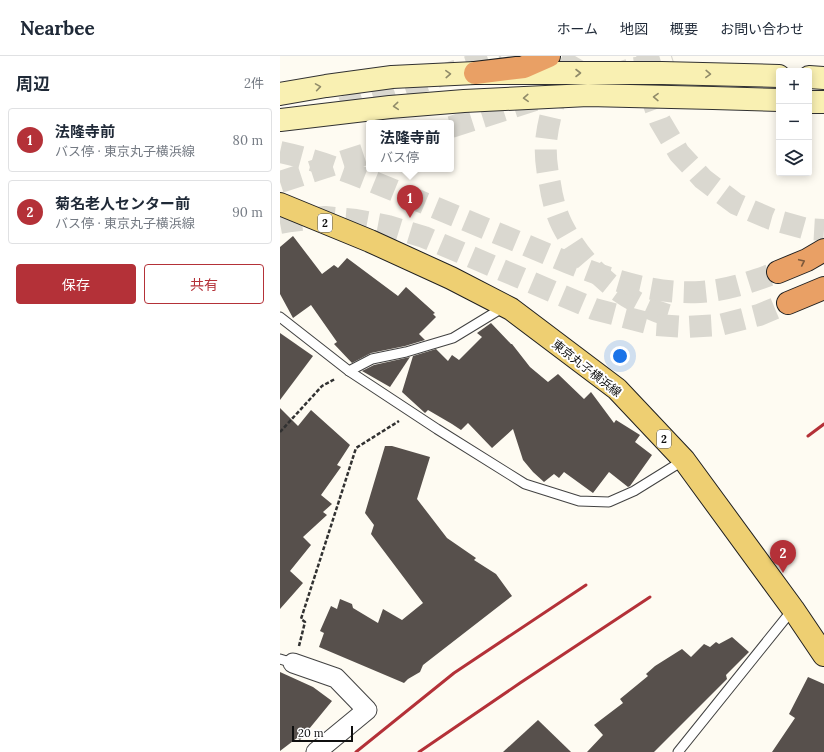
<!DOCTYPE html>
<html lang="ja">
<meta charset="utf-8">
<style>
body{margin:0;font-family:Lora,"Noto Sans JP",serif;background:#f6f6f7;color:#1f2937}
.controls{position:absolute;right:12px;top:12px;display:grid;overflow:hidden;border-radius:4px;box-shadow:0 2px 10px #0003}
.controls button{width:36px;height:36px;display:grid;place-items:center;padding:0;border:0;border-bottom:1px solid #e0e1e3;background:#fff;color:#1f2937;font:20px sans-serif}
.scale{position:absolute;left:12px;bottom:10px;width:61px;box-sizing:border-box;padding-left:4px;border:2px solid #0f0f0f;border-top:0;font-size:11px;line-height:14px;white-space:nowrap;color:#0f0f0f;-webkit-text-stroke:3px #fff;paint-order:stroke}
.you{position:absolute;left:340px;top:300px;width:14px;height:14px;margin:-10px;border:3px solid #fff;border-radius:50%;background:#1a73e8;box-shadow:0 0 0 6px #1a73e833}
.badge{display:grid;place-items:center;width:26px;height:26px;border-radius:50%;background:#b43138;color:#fff;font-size:13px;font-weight:700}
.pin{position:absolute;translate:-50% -33px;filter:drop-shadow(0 1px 2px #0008)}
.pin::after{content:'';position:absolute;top:21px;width:14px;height:12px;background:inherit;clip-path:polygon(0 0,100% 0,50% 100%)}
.popup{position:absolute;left:86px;top:64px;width:88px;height:52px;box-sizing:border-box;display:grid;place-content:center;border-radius:4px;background:#fff;filter:drop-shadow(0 1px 3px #0005);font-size:13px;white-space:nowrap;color:#747a83}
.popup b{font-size:15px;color:#1f2937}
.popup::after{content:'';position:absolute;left:50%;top:100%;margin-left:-8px;border:8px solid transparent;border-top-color:#fff}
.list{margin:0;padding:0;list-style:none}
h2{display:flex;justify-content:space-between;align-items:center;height:52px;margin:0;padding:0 16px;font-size:17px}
h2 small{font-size:13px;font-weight:400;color:#747a83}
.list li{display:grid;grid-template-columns:26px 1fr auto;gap:12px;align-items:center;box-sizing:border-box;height:64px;margin:0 8px 8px;padding:0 8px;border:1px solid #e0e1e3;border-radius:4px}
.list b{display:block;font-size:15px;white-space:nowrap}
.list p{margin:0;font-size:13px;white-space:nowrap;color:#747a83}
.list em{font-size:13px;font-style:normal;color:#747a83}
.actions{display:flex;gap:8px;padding:12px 16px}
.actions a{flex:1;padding:9px 0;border:1px solid #b43138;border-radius:4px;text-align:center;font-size:14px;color:#b43138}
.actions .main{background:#b43138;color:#fff}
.icon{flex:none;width:22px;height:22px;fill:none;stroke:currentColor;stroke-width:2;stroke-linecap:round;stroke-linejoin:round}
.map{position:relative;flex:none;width:544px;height:696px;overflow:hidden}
header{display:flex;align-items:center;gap:24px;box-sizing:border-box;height:56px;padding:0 20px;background:#fff;border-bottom:1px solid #e0e1e3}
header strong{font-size:19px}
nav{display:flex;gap:22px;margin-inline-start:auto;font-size:14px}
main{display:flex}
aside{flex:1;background:#fff}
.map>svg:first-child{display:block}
</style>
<header>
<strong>Nearbee</strong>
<nav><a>ホーム</a><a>地図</a><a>概要</a><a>お問い合わせ</a></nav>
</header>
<main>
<aside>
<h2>周辺<small>2件</small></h2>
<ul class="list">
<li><span class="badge">1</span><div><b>法隆寺前</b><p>バス停 · 東京丸子横浜線</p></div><em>80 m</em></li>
<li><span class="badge">2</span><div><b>菊名老人センター前</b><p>バス停 · 東京丸子横浜線</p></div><em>90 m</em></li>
</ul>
<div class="actions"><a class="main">保存</a><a>共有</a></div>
</aside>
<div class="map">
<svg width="544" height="696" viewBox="0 0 544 696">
<rect width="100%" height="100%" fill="#fefbf2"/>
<!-- building -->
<g fill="#57504c">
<path d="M13,180L42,218L54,209L58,212L67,202L118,240L126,231L155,257L153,258L156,261L139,278L145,284L125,290L91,297L72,307L54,288L57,286L31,249L13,262L0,238V191Z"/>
<path d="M211,267L231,288H232L250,311L268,326L278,318L304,343L311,336L334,367L336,364L360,379L355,386L372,399L350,430L348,431L329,416L313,437L284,416L279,422L274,418L264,426L253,416L243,404L233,373L212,392L188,367L181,374L172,368L148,354L145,357L122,336L133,300L156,293L168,305L172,299L179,304L202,281L197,277Z"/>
<path d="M0,277L33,300L0,344Z"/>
<path d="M130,301L110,331L82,315L94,309Z"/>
<path d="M0,352L18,370L31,354L70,389L57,409L61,411L41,439L52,448L43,456L47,459L23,481L31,489L10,515L23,527L0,553Z"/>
<path d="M105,390H112L150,401L137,443L167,482L196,502L194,504L216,518L232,540L143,609L140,616L128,623L124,627L39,591L44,577L40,575L51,550L57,553L60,543L72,548L73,552L98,567L103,553L122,564L143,547L91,478L94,469L85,457Z"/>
<path d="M452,581L469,596L446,619L447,623L374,696H307L323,679L314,669L343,647L340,643L368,620L366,618L375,610L402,593L411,601L424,588L430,591L436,586L439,588Z"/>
<path d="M0,616L33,631L52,645L20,684L17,682L0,695Z"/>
<path d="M528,621L544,628V696H492L515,662L509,658Z"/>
<path d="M258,664L291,696H223Z"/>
</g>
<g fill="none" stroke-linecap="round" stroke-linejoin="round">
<!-- highway-tunnel -->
<g stroke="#dad8d0" stroke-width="22" stroke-dasharray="22 11" stroke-linecap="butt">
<path d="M295,0C280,26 269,56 266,86C265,100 267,115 270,128C272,142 276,157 282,169C305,214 345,248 394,261"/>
<path d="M364,0L368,32L380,65L399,97L423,123L456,148L491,163L527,173L544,174"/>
<path d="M62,52L221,0"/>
<path d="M171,71L392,0"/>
<path d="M0,96C47,106 92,125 137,144C173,159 209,174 246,189C301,212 358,239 420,236C449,234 471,226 498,216"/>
<path d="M0,126L89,97"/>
<path d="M0,167L11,165L45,161L76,164L108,170L144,181L314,253L375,269L406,271L440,269L479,259L508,247"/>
</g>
<!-- lane casing -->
<g stroke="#424242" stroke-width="11">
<g id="lane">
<path d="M0,261L69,315L157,373L245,428L299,445L329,446L354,435L404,404"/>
<path d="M69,315L92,303L126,296L173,282L224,251"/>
<path d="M0,603L13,607"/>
<path d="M398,696L513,553"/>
</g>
</g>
<!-- street casing -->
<g stroke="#424242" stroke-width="21">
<path id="street" d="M13,607L56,622L87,654L36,696"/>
</g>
<!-- secondary casing -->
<g stroke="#313131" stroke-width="24">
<g id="secondary">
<path d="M529,21L544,22"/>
<path d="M0,38L46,30L112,21L195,17H382L499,20"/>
<path d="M529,46H544"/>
<path d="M0,64L110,51L184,45L308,39L433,42L499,44"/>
</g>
</g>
<!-- primary casing -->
<g stroke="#202020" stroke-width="24">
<path id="primary" d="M0,148L90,185L171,222L231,253L337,333L404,404L513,553L544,599"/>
</g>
<!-- highway casing -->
<g stroke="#202020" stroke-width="24">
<g id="highway">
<path d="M195,17L244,11L269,0"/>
<path d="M498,216L527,204L544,194"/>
<path d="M508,247L544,232"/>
</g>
</g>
<!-- path -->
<g stroke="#313131" stroke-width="2.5" stroke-dasharray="4 2" stroke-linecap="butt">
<path d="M0,376L42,330L55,323"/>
<path d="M19,590L25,566L21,563L76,392L119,365"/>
</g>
<!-- lane -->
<use href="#lane" stroke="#fff" stroke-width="9"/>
<!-- street -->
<use href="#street" stroke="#fff" stroke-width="19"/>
<!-- secondary -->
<use href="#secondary" stroke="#f9f0b2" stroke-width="22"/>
<!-- primary -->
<use href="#primary" stroke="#eecf72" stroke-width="22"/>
<!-- highway -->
<use href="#highway" stroke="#e9a065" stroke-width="22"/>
<!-- rail -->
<g stroke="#b43138" stroke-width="3">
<path d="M528,380L544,368"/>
<path d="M76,696L174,617L306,529"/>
<path d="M139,696L240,627L370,541"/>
</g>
</g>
<!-- one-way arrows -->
<defs><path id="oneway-chevron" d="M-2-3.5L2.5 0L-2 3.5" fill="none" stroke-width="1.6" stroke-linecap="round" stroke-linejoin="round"/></defs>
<g stroke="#908b69">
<use href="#oneway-chevron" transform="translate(298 17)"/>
<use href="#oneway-chevron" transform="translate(168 18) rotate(-3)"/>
<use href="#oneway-chevron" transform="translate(428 18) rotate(2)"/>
<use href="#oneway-chevron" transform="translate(38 31) rotate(-9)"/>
<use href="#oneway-chevron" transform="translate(376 41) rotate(-179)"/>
<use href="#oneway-chevron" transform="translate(246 42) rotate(177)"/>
<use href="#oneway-chevron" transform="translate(116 50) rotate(175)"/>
</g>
<use stroke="#7c583a" href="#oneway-chevron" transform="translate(522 206) rotate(-25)"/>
<g text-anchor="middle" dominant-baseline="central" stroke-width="4" stroke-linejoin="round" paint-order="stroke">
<!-- shield labels -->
<g fill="#fff" stroke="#575757" stroke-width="1">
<rect x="38" y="158" width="14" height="18" rx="3"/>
<rect x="377" y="374" width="14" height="18" rx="3"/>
</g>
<g font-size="11" font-weight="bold" fill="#0f0f0f">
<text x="45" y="167">2</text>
<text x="384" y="383">2</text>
</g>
<!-- street labels -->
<g font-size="12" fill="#0f0f0f" stroke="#fff">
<text transform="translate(307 312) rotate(38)">東京丸子横浜線</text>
</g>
</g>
</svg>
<div class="controls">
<button>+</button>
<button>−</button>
<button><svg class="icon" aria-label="layers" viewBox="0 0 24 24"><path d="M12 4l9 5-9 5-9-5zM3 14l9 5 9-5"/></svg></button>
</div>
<div class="scale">20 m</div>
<div class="you"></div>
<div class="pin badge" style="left:130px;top:162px">1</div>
<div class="popup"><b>法隆寺前</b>バス停</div>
<div class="pin badge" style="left:503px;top:517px">2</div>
</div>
</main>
